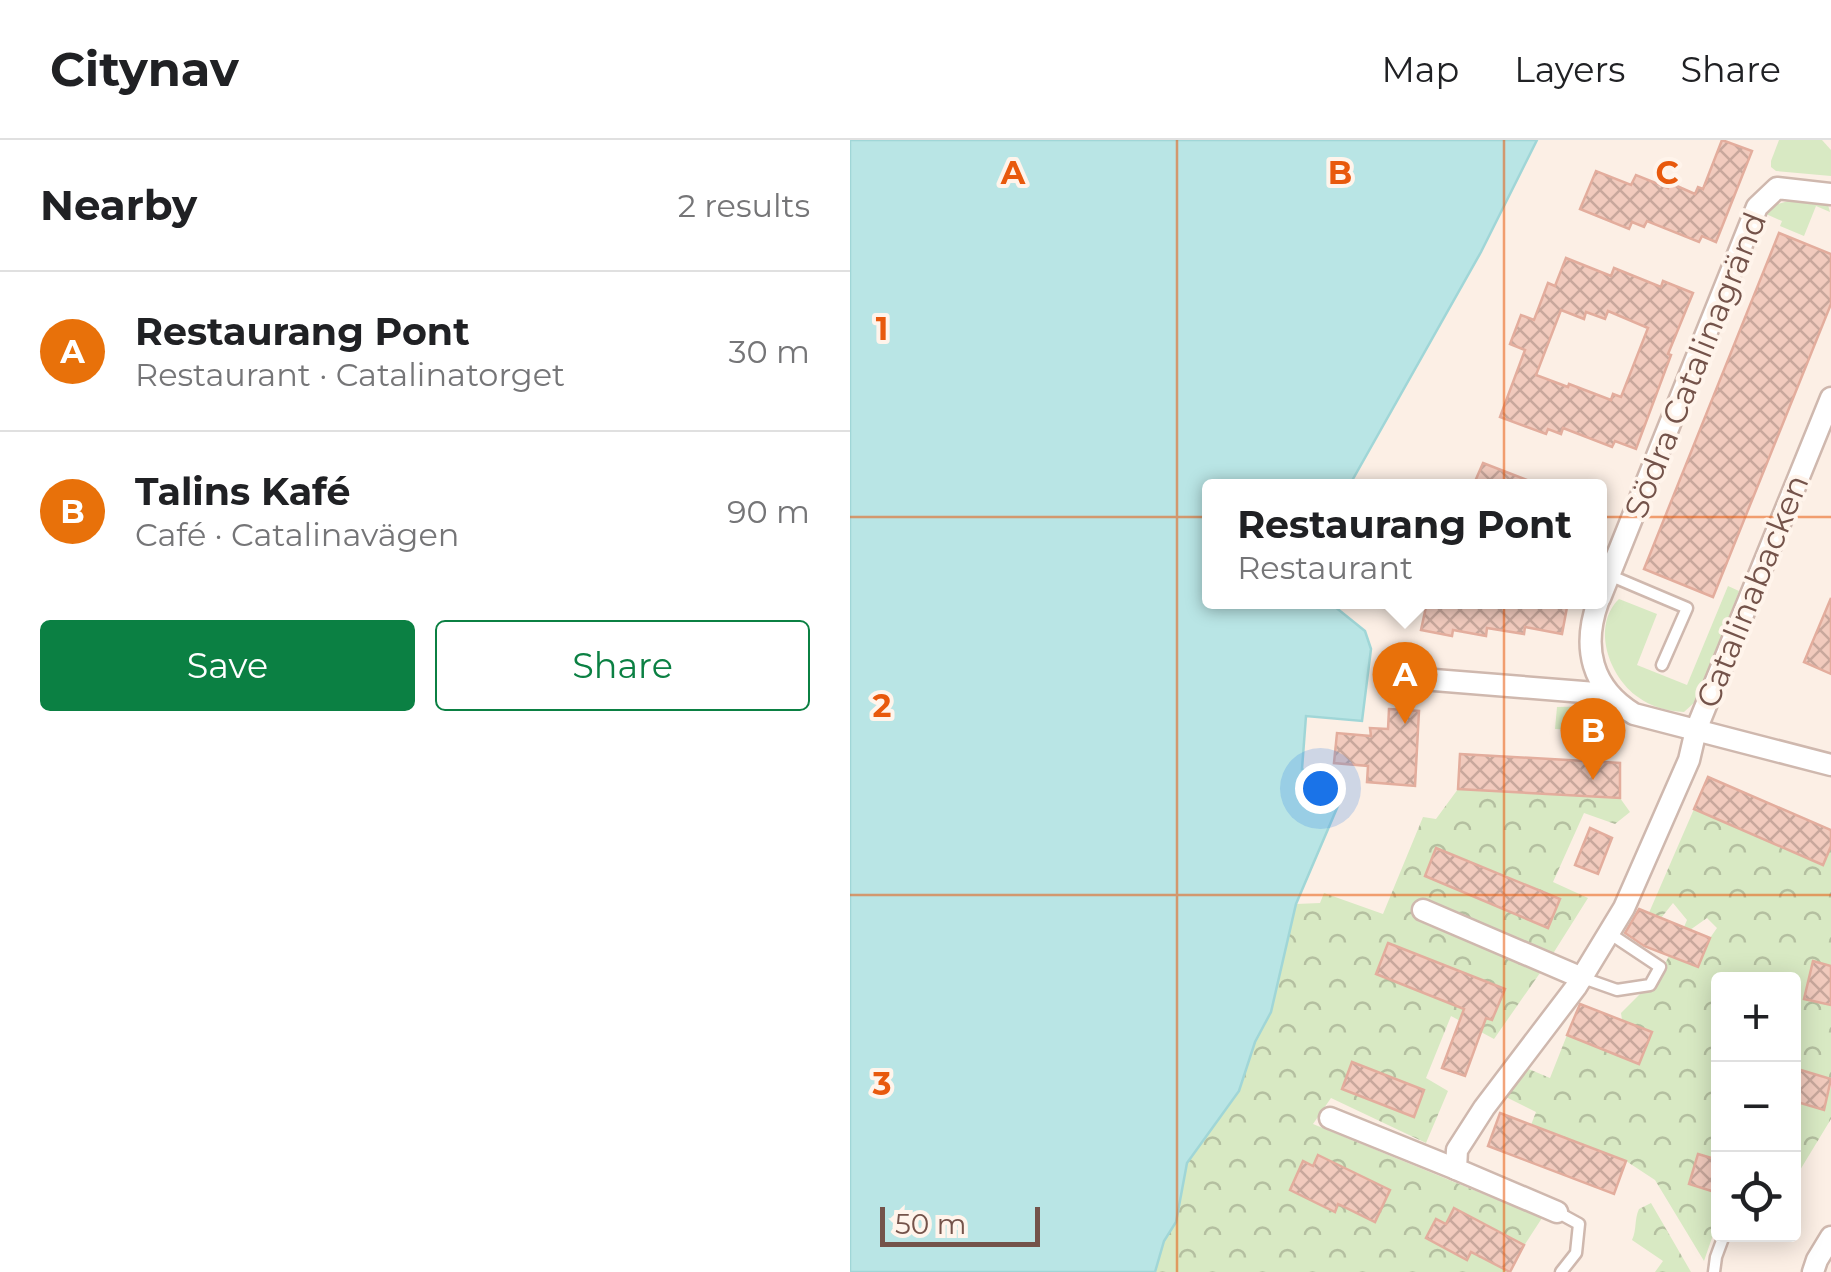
<!DOCTYPE html>
<meta charset="utf-8">
<style>
body{margin:0;font-family:Montserrat,sans-serif;background:#f2f2f2;color:#202124}
.controls{position:absolute;right:30px;bottom:30px;display:grid;overflow:hidden;border-radius:10px;box-shadow:0 5px 25px #0003}
.controls button{width:90px;height:90px;display:grid;place-items:center;padding:0;border:0;border-bottom:2px solid #e0e0e0;background:#fff;color:#202124;font:50px sans-serif}
.scale{position:absolute;left:30px;bottom:25px;width:160px;box-sizing:border-box;padding-left:10px;border:5px solid #74534a;border-top:0;font-size:28px;line-height:35px;white-space:nowrap;color:#74534a;-webkit-text-stroke:8px #fff4eb;paint-order:stroke}
.you{position:absolute;left:470px;top:648px;width:35px;height:35px;margin:-25px;border:8px solid #fff;border-radius:50%;background:#1a73e8;box-shadow:0 0 0 15px #1a73e833}
.badge{display:grid;place-items:center;width:65px;height:65px;border-radius:50%;background:#0b8043;color:#fff;font-size:32px;font-weight:700}
.pin{position:absolute;translate:-50% -82px;filter:drop-shadow(0 2px 5px #0008)}
.pin::after{content:'';position:absolute;top:52px;width:35px;height:30px;background:inherit;clip-path:polygon(0 0,100% 0,50% 100%)}
.popup{position:absolute;left:352px;top:339px;width:405px;height:130px;box-sizing:border-box;display:grid;place-content:center;border-radius:10px;background:#fff;filter:drop-shadow(0 2px 8px #0005);font-size:32px;white-space:nowrap;color:#757577}
.popup b{font-size:38px;color:#202124}
.popup::after{content:'';position:absolute;left:50%;top:100%;margin-left:-20px;border:20px solid transparent;border-top-color:#fff}
.list{margin:0;padding:0;list-style:none}
h2{display:flex;justify-content:space-between;align-items:center;height:130px;margin:0;padding:0 40px;font-size:42px}
h2 small{font-size:32px;font-weight:400;color:#757577}
.list li{display:grid;grid-template-columns:65px 1fr auto;gap:30px;align-items:center;box-sizing:border-box;height:160px;padding:0 40px;border-top:2px solid #e0e0e0}
.list b{display:block;font-size:38px;white-space:nowrap}
.list p{margin:0;font-size:32px;white-space:nowrap;color:#757577}
.list em{font-size:32px;font-style:normal;color:#757577}
.actions{display:flex;gap:20px;padding:30px 40px}
.actions a{flex:1;padding:22px 0;border:2px solid #0b8043;border-radius:10px;text-align:center;font-size:35px;color:#0b8043}
.actions .main{background:#0b8043;color:#fff}
.icon{flex:none;width:55px;height:55px;fill:none;stroke:currentColor;stroke-width:2;stroke-linecap:round;stroke-linejoin:round}
.map{position:relative;flex:none;width:981px;height:1132px;overflow:hidden}
header{display:flex;align-items:center;gap:60px;box-sizing:border-box;height:140px;padding:0 50px;background:#fff;border-bottom:2px solid #e0e0e0}
header strong{font-size:48px}
nav{display:flex;gap:55px;margin-inline-start:auto;font-size:35px}
main{display:flex}
aside{flex:1;background:#fff}
.map>svg:first-child{display:block}
</style>
<header>
<strong>Citynav</strong>
<nav><a>Map</a><a>Layers</a><a>Share</a></nav>
</header>
<main>
<aside>
<h2>Nearby<small>2 results</small></h2>
<ul class="list">
<li><span class="badge" style="background:#e8710a">A</span><div><b>Restaurang Pont</b><p>Restaurant · Catalinatorget</p></div><em>30 m</em></li>
<li><span class="badge" style="background:#e8710a">B</span><div><b>Talins Kafé</b><p>Café · Catalinavägen</p></div><em>90 m</em></li>
</ul>
<div class="actions"><a class="main">Save</a><a>Share</a></div>
</aside>
<div class="map">
<svg width="981" height="1132" viewBox="0 0 981 1132">
<defs>
<pattern id="park-crowns" width="20" height="18" patternUnits="userSpaceOnUse" patternTransform="scale(2.5)"><rect width="20" height="18" fill="#d8e9c3"/><path d="M2 6a3 3 0 1 1 6 0M12 15a3 3 0 1 1 6 0" fill="none" stroke="#b4bfa0"/></pattern>
<pattern id="building-cross-hatch" width="8" height="8" patternUnits="userSpaceOnUse" patternTransform="scale(2.5)"><rect width="8" height="8" fill="#f1cabd"/><path d="M0 0l8 8M0 8l8-8" fill="none" stroke="#c8a79c"/></pattern>
</defs>
<rect width="100%" height="100%" fill="#fcefe5"/>
<!-- green -->
<g fill="#d8e9c3">
<path d="M929,0H972L981,10V36L926,31L921,27V21Z"/>
<path d="M945,59L973,62L978,65L980,72L966,66L954,96L930,86L932,81L916,74L921,66Z"/>
<path d="M878,446L889,451L847,560L834,572C818,571 801,567 788,557C759,537 741,486 769,459L807,474L787,525L837,545Z"/>
<path d="M750,566L754,571L745,591L705,589L707,567Z"/>
</g>
<!-- park -->
<g fill="url(#park-crowns)">
<path d="M608,649L770,658L780,672L765,684L734,673L703,742L738,758L699,820L644,899L601,876L576,938L598,951L576,1003L481,958L463,984L692,1078L657,1132H305L314,1101L326,1082L337,1023L389,951L405,902L421,872L446,764L470,763L474,753L533,774L573,677L586,679Z"/>
<path d="M844,669L972,725L981,706V826L963,822L954,858L981,865V939L944,928V840H868V1020L848,1015L839,1044L868,1053V1093L864,1092L854,1121L805,1040L776,1021L681,985L686,972L656,957L674,927L700,938L717,895L789,924L801,892L772,880L771,873L808,836L819,816L848,827L860,798L867,788L857,778L840,790L834,787L837,780L823,763L811,778L798,775Z"/>
<path d="M981,946V979L944,1040V961L974,969Z"/>
<path d="M801,1063L841,1132H805L813,1121L782,1100C787,1089 784,1080 789,1069Z"/>
</g>
<!-- water -->
<path fill="#b9e5e5" stroke="#a0d6d7" stroke-width="2.5" d="M0,0H687L631,112L499,346H360V462H479L515,491L521,509L512,581L456,576L452,629L493,654L446,764L421,872L405,902L389,951L337,1023L326,1082L314,1101L305,1132H0Z"/>
<!-- building -->
<g fill="url(#building-cross-hatch)" stroke="#e3ad9d" stroke-width="2.5" fill-rule="evenodd">
<path d="M872,0L902,11L866,102L852,96L849,102L797,81L794,87L782,82L779,89L730,69L746,31L781,45L786,35L818,48L820,43L845,54L848,47L853,49Z"/>
<path d="M929,93L981,114V164L863,457L794,429Z"/>
<path d="M716,118L761,136L764,128L811,147L813,141L843,153L818,214L821,215L786,309L765,301L762,307L713,288L711,294L698,289L696,294L650,277L675,210L660,204L671,175L684,180L698,143L705,146ZM711,170L734,179L736,172L755,179L758,171L798,188L771,257L763,254L761,260L719,244L718,247L686,235Z"/>
<path d="M633,323L690,345V346H623Z"/>
<path d="M981,458V534L954,522Z"/>
<path d="M577,462H718L712,494L675,487L674,494L637,488L636,496L603,490L602,496L571,490Z"/>
<path d="M539,569L569,571L565,646L517,642L518,626L484,623L487,593L521,596L520,588L538,589Z"/>
<path d="M610,614L770,623V658L608,649Z"/>
<path d="M858,637L981,690V706L973,725L844,669Z"/>
<path d="M740,688L762,698L748,734L725,725Z"/>
<path d="M586,708L710,759L698,788L575,736Z"/>
<path d="M789,769L860,798L848,827L794,806L775,793Z"/>
<path d="M538,803L655,849L642,880L636,878L615,936L592,928L614,869L526,834Z"/>
<path d="M963,821L981,826V865L954,859Z"/>
<path d="M730,864L802,892L789,924L717,895Z"/>
<path d="M502,922L574,950L564,977L492,949Z"/>
<path d="M944,928L981,939L974,970L944,961Z"/>
<path d="M650,973L776,1021L764,1054L638,1006Z"/>
<path d="M848,1014L868,1020V1053L839,1044Z"/>
<path d="M468,1015L540,1050L525,1082L488,1064L485,1072L440,1050L453,1021L463,1026Z"/>
<path d="M604,1068L674,1105L660,1132L621,1112L617,1120L576,1098L586,1079L596,1084Z"/>
</g>
<g fill="none" stroke-linecap="round" stroke-linejoin="round">
<!-- lane casing -->
<g stroke="#cfb8ae" stroke-width="15">
<g id="lane">
<path d="M759,435L837,468L812,525"/>
<path d="M733,838L767,850L800,845L810,827L759,793"/>
<path d="M707,1072L729,1084L726,1113L711,1132"/>
<path d="M864,1132L866,1117L873,1098"/>
</g>
</g>
<!-- street casing -->
<g stroke="#cfb8ae" stroke-width="25">
<g id="street">
<path d="M750,458L907,67L927,48L981,54"/>
<path d="M748,462C732,507 741,548 784,574L981,625"/>
<path d="M584,540L758,554"/>
<path d="M573,770L732,838"/>
<path d="M480,978L606,1029"/>
<path d="M707,1072L606,1029L607,1010L634,968L726,847L774,768L839,620L846,590L981,258"/>
<path d="M963,1132L967,1120L981,1097"/>
</g>
</g>
<!-- lane -->
<use href="#lane" stroke="#fff" stroke-width="10"/>
<!-- street -->
<use href="#street" stroke="#fff" stroke-width="20"/>
</g>
<!-- grid -->
<path fill="none" stroke="#e8590c" stroke-width="2.5" stroke-opacity="0.55" d="M327,0V1132M654,0V1132M0,377H981M0,755H981"/>
<g text-anchor="middle" dominant-baseline="central" stroke-width="8" stroke-linejoin="round" paint-order="stroke">
<!-- street labels -->
<g font-size="32" fill="#74534a" stroke="#fff4eb">
<text transform="translate(845 225) rotate(-68)">Södra Catalinagränd</text>
<text transform="translate(902 451) rotate(-68)">Catalinabacken</text>
</g>
</g>
<g font-size="32" text-anchor="middle" font-weight="bold" fill="#e8590c" stroke="#fff4eb" stroke-width="8" stroke-linejoin="round" paint-order="stroke">
<text x="163" y="44">A</text>
<text x="490" y="44">B</text>
<text x="817" y="44">C</text>
<text x="32" y="200">1</text>
<text x="32" y="577">2</text>
<text x="32" y="955">3</text>
</g>
</svg>
<div class="controls">
<button>+</button>
<button>−</button>
<button><svg class="icon" aria-label="locate" viewBox="0 0 24 24"><circle cx="12" cy="12" r="6"/><path d="M12 2v4M12 18v4M2 12h4M18 12h4"/></svg></button>
</div>
<div class="scale">50 m</div>
<div class="you"></div>
<div class="pin badge" style="left:555px;top:584px;background:#e8710a">A</div>
<div class="popup"><b>Restaurang Pont</b>Restaurant</div>
<div class="pin badge" style="left:743px;top:640px;background:#e8710a">B</div>
</div>
</main>
